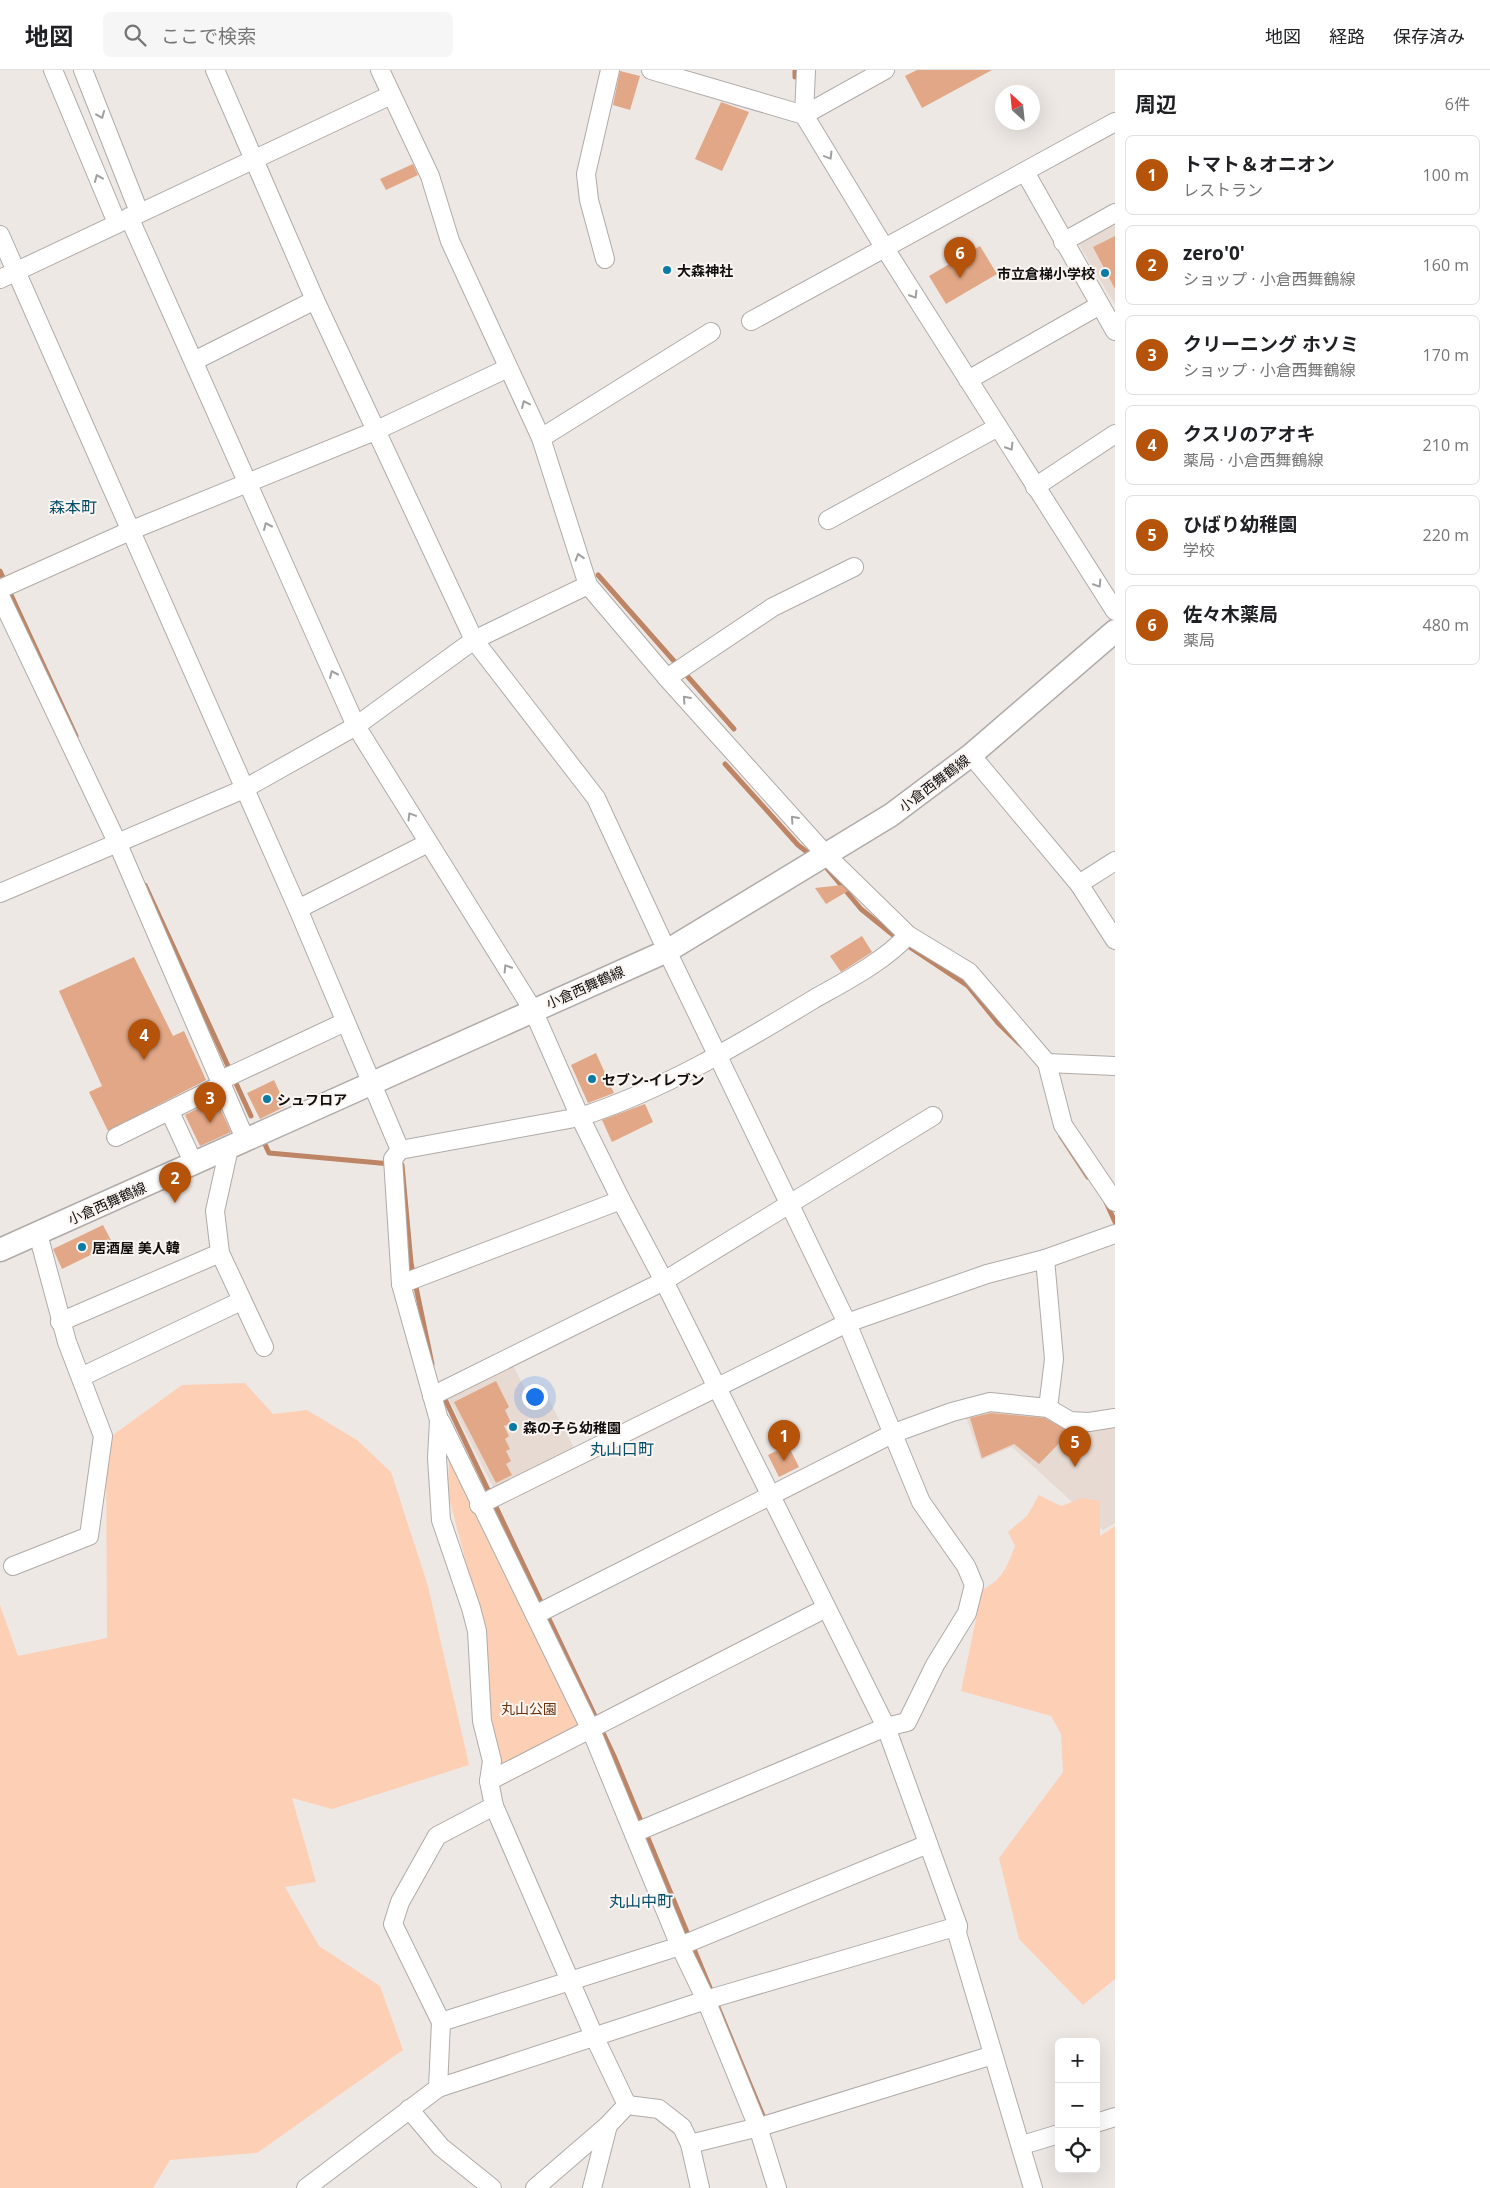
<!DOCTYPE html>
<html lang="ja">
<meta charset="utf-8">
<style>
body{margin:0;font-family:"Open Sans","Noto Sans JP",sans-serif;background:#f6f6f6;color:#202124}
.controls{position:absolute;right:15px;bottom:15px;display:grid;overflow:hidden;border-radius:8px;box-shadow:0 5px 20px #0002}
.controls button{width:45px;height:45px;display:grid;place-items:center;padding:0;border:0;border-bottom:1px solid #e0e0e0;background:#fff;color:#202124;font:25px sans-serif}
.compass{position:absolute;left:995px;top:15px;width:45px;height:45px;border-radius:50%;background:#fff;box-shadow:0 5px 20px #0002;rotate:333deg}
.you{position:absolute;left:534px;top:1326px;width:18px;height:18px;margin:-12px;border:4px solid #fff;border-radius:50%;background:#1a73e8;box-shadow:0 0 0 8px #1a73e833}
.badge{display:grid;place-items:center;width:32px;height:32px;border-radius:50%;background:#b45309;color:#fff;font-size:16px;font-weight:700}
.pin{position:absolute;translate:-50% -41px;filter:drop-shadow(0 1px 2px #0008)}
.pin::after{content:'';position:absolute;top:26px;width:18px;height:15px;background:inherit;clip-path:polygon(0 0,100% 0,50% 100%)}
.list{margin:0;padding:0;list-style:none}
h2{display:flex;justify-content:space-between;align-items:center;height:65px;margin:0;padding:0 20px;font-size:21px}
h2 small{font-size:16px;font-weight:400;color:#757577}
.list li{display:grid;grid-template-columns:32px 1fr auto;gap:15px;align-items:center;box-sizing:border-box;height:80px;margin:0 10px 10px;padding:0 10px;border:1px solid #e0e0e0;border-radius:8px}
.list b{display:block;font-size:19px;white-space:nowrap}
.list p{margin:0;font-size:16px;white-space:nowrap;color:#757577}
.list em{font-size:16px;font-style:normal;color:#757577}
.icon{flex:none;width:28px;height:28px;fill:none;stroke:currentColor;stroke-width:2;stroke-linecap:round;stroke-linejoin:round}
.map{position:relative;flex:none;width:1115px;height:2118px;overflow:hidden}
header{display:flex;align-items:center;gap:30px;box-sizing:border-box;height:70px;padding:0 25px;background:#fff;border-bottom:1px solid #e0e0e0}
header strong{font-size:24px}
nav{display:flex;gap:28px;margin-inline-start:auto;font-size:18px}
.search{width:350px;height:45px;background:#f6f6f6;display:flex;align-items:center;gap:12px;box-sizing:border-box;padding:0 18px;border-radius:8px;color:#757577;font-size:19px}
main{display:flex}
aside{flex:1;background:#fff}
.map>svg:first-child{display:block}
</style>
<header>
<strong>地図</strong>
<div class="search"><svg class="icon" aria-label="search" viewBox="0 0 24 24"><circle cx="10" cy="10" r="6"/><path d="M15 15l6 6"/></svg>ここで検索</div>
<nav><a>地図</a><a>経路</a><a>保存済み</a></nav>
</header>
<main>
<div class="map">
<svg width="1115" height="2118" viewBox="0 0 1115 2118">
<rect width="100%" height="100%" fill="#eee8e5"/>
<!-- built -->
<g fill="#e7dad2">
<path d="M1115,151V235L1077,171Z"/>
<path d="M513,1295L533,1335L548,1328L574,1378L494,1419L448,1328Z"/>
<path d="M1004,1337L1115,1352V1453L1103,1460L1012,1377L981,1390L966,1347Z"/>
</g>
<!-- green -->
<g fill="#fdcfb5">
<path d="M245,1313L273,1344L307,1340L357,1370L391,1402L428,1516L469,1695L332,1739L292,1728L316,1812L285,1817L319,1876L380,1916L403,1980L257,2083L170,2090L153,2118H0V1535L18,1586L107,1568L106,1370L182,1315Z"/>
<path d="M449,1383L585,1659L499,1700L488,1647L484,1560L448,1424Z"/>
<path d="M1039,1425L1061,1436L1083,1428L1100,1431V1466L1115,1456V1909L1083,1935L1019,1869L999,1788L1063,1702L1061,1664L1051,1646L961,1621L982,1520C1003,1509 1007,1497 1015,1476L1008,1462L1027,1446Z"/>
</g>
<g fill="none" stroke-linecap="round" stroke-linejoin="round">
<!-- stream -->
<g stroke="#bd8565" stroke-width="5">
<path d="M795,7V0"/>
<path d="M0,501L76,666"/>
<path d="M598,505L734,659"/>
<path d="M725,694L798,775L812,786"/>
<path d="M825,796L861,839L898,869"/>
<path d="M145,815L251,1046"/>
<path d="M905,874L968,916L998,953L1022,976"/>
<path d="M1061,1066L1088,1107"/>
<path d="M263,1070L269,1083L402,1095L411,1193L432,1294"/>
<path d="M1106,1132L1115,1152"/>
<path d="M443,1325L614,1686L766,2053"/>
</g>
</g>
<!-- building -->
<g fill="#e1a786">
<path d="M917,0H992L922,38L905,6Z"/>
<path d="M620,1L640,6L630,40L613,35Z"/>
<path d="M721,32L749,42L722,101L695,89Z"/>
<path d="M413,94L418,105L386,120L380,109Z"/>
<path d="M1115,166V219L1093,177Z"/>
<path d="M980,176L997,204L946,234L929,206Z"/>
<path d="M842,815L848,821L826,834L815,818Z"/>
<path d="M862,866L872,882L841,902L830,886Z"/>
<path d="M134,887L173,966L184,961L206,1010L108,1061L89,1022L102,1016L59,921Z"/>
<path d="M596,983L614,1023L588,1033L571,995Z"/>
<path d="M274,1010L286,1036L260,1049L247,1023Z"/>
<path d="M216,1029L231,1062L200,1076L185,1045Z"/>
<path d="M645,1034L653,1052L612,1072L602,1050Z"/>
<path d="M103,1155L113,1174L62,1199L53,1179Z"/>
<path d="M496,1311L509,1337L505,1340L511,1353L504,1356L509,1366L505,1369L510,1379L506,1381L511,1391L506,1394L512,1405L496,1413L454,1332Z"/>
<path d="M991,1343L1045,1348L1070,1362L1039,1394L1014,1374L982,1388L970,1348Z"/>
<path d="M788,1375L799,1397L779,1407L768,1385Z"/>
</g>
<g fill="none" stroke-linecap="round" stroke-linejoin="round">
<!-- minor casing -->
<g stroke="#b0aba8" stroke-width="20">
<g id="minor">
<path d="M53,0L117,153"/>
<path d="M83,0L139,142"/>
<path d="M215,0L315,230L474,570L596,728L667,881L847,1253L921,1432L966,1496L974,1515L967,1543L935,1595L907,1652L886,1657L634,1763"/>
<path d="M380,0L430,106L450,171L541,368L588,515L667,608L827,786L908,865L969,902L1047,993L1063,1055L1115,1132"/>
<path d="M651,0L804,45L885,0"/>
<path d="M806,0L804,45L884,177L1115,541"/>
<path d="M1025,102L1115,261"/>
<path d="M129,147L356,656L533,940L580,1047L621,1130L664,1211L886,1657L958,1856L957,1863L1033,2118"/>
<path d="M0,165L298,839L400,1080L393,1089L401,1214L439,1350L437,1388L441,1450L471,1538L477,1561L482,1651L492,1691L489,1711L494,1736L594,1966L627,2035L608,2055L535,2118"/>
<path d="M1063,172L1115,143"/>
<path d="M605,189L589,130L586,104L610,0"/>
<path d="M0,209L391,25"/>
<path d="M751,251L1115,52"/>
<path d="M194,291L315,230"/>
<path d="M968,310L1100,235"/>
<path d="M541,368L711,262"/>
<path d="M1035,417L1115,364"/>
<path d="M828,450L998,357"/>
<path d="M0,519L132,460L375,361L508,298"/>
<path d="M0,526L117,772L246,1071"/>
<path d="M667,608L773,537L854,497"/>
<path d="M971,685L1079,814L1115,870"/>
<path d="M1079,814L1115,791"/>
<path d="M0,823L244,719L356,656L474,570L588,515"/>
<path d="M298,839L428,773"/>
<path d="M1047,993L1115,996"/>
<path d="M219,1011L345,952"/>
<path d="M170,1042L194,1094"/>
<path d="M116,1067L221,1015"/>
<path d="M229,1078L215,1141L220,1183L264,1277"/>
<path d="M400,1080L580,1047C663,1020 740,974 814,929C844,912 885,891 908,865"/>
<path d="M1045,1189L1054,1289L1048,1338"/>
<path d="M401,1214L621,1130"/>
<path d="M60,1252L220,1183"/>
<path d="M81,1307L241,1231"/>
<path d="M432,1326L664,1211L933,1046"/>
<path d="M441,1352L591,1660L680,1876L706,1930L758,2057L777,2118"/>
<path d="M479,1435L847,1253L987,1204L1045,1189L1115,1164"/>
<path d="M13,1496L89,1466L103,1366L67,1272L38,1164"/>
<path d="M535,1545L894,1363L952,1342L990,1332L1048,1338L1070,1351L1089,1352L1115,1348"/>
<path d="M489,1711L826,1538"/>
<path d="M441,1952L680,1876L928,1774"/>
<path d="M438,2018L706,1930L958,1856"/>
<path d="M627,2035L659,2039L682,2057L690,2074L700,2118"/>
<path d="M409,2039L441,2077L492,2118"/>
<path d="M1096,2053L1115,2047"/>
<path d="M690,2074L763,2056L993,1985"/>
<path d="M1022,2075L1059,2064"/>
<path d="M306,2118L438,2018L441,1952L393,1854L400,1832L437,1766L494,1736"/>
<path d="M592,2118L608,2055"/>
</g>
</g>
<!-- major casing -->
<g stroke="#b0aba8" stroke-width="25">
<path id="major" d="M0,1180L667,881L891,745L971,685L1115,561"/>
</g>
<!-- minor -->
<use href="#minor" stroke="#fff" stroke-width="18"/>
<!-- major -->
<use href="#major" stroke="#fff" stroke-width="22"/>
</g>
<!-- one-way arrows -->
<defs><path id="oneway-chevron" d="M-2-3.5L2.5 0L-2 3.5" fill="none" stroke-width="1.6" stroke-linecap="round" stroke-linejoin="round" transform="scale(1.25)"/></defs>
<g stroke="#a09f9f">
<use href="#oneway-chevron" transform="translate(101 45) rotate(68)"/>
<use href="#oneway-chevron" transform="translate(829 86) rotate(59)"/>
<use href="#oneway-chevron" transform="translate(98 108) rotate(-113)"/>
<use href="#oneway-chevron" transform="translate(914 225) rotate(58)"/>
<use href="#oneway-chevron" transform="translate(525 334) rotate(-115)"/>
<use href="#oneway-chevron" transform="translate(1010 377) rotate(58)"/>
<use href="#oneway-chevron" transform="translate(267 456) rotate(-114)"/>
<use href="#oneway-chevron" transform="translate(579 487) rotate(-107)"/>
<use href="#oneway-chevron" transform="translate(1098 514) rotate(57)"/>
<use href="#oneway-chevron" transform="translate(333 604) rotate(-114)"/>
<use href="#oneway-chevron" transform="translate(686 629) rotate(-132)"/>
<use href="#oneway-chevron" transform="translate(411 746) rotate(-121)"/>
<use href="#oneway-chevron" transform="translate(794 749) rotate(-132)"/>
<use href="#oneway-chevron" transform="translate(507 898) rotate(-122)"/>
</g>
<!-- markers -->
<g fill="#0b7ba4" stroke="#fbf5f2" stroke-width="2">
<circle cx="667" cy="200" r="5"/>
<circle cx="1105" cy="203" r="5"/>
<circle cx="592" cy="1009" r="5"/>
<circle cx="267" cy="1029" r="5"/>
<circle cx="82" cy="1177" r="5"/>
<circle cx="513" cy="1357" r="5"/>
</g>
<g text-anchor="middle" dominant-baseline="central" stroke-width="4" stroke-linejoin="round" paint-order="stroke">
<!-- poi labels -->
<g font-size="14" font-weight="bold" fill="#110f0e" stroke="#fbf5f2" text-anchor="start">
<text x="677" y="200">大森神社</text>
<text x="1095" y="203" text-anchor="end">市立倉梯小学校</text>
<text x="602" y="1009">セブン-イレブン</text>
<text x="277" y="1029">シュフロア</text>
<text x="92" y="1177">居酒屋 美人韓</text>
<text x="523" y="1357">森の子ら幼稚園</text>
</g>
<!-- street labels -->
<g font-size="14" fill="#110f0e" stroke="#fbf5f2">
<text transform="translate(934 713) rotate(-37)">小倉西舞鶴線</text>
<text transform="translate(585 917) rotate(-24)">小倉西舞鶴線</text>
<text transform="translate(107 1133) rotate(-24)">小倉西舞鶴線</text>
</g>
<!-- park labels -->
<g font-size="14" fill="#68320c" stroke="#fbf5f2">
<text x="529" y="1638">丸山公園</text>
</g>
<!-- quarter labels -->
<g font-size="16" fill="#004e6a" stroke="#fbf5f2">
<text x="73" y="437">森本町</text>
<text x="622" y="1379">丸山口町</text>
<text x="641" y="1831">丸山中町</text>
</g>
</g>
</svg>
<div class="controls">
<button>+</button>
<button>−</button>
<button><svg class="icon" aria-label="locate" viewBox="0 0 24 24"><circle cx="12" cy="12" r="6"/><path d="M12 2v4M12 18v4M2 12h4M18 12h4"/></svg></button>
</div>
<svg class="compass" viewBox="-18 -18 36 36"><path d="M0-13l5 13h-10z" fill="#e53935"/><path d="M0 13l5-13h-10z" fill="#757577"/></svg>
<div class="you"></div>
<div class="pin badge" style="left:784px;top:1391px">1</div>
<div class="pin badge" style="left:175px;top:1133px">2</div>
<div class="pin badge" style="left:210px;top:1053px">3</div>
<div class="pin badge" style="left:144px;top:990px">4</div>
<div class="pin badge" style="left:1075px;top:1397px">5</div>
<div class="pin badge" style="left:960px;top:208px">6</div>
</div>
<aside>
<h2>周辺<small>6件</small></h2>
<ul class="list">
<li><span class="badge">1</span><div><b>トマト＆オニオン</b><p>レストラン</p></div><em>100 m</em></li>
<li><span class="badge">2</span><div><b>zero'0'</b><p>ショップ · 小倉西舞鶴線</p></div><em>160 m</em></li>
<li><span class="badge">3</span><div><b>クリーニング ホソミ</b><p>ショップ · 小倉西舞鶴線</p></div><em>170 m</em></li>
<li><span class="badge">4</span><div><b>クスリのアオキ</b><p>薬局 · 小倉西舞鶴線</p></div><em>210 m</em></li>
<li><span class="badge">5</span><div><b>ひばり幼稚園</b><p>学校</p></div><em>220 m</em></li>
<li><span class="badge">6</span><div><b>佐々木薬局</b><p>薬局</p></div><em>480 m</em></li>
</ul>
</aside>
</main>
